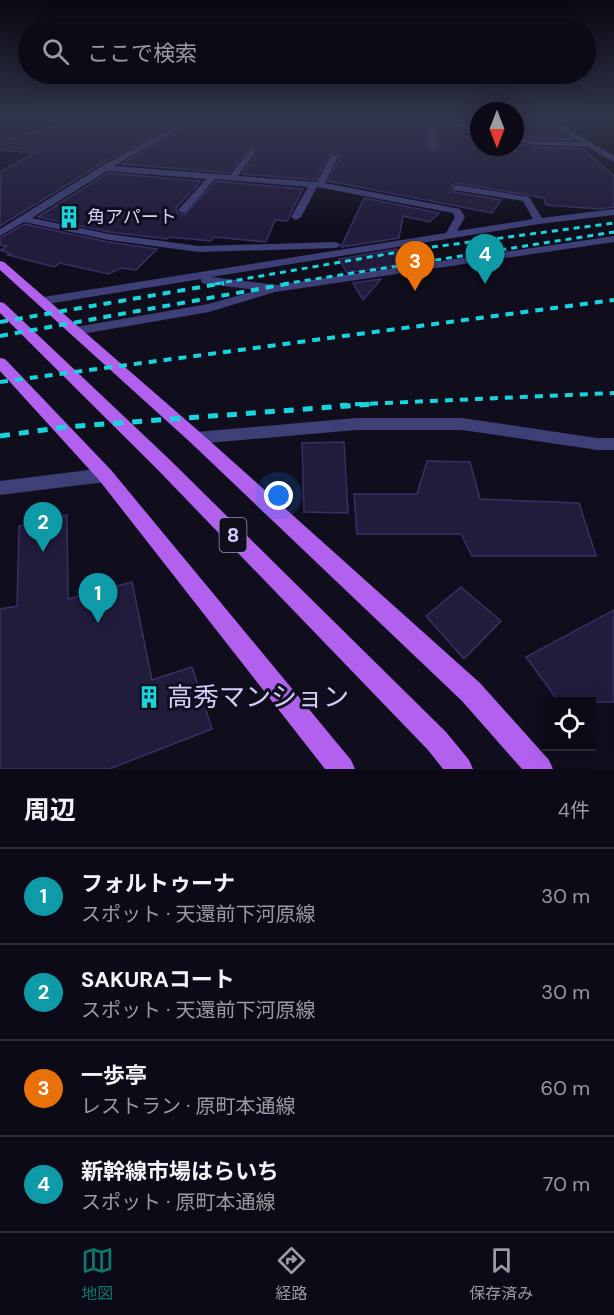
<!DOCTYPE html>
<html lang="ja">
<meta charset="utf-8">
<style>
body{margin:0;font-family:"DM Sans","Noto Sans JP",sans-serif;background:#15131f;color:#f1f3f6}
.controls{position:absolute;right:18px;bottom:18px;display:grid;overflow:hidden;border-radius:0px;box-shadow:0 3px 15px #0003}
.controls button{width:54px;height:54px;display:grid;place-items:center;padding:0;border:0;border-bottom:2px solid #2c2b35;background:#0c0a16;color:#f1f3f6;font:30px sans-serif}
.compass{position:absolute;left:470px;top:102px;width:54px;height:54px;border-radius:50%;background:#0c0a16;box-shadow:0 3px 15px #0003;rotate:180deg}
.you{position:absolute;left:279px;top:496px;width:21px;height:21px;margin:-15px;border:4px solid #fff;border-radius:50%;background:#1a73e8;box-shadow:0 0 0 9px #1a73e833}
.badge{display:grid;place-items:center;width:39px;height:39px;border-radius:50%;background:#0f766e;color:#fff;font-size:20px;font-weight:700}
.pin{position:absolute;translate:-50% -50px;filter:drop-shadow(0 2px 3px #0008)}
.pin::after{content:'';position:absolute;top:32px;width:21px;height:18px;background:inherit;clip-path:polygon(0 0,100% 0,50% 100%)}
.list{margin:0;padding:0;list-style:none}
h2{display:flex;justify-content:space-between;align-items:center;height:78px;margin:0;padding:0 24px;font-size:26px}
h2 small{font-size:20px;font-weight:400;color:#9a9aa1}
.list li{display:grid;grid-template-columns:39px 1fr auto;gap:18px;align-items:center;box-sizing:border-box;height:96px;padding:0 24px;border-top:2px solid #2c2b35}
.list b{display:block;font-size:22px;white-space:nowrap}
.list p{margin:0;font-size:20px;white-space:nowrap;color:#9a9aa1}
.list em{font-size:20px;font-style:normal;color:#9a9aa1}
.icon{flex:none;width:33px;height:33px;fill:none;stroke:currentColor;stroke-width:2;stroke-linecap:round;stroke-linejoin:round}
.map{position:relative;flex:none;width:614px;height:769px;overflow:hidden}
.search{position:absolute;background:#0c0a16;box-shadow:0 3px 15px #0003;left:18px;right:18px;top:18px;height:66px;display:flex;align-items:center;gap:15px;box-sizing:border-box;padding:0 21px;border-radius:33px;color:#9a9aa1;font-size:22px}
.sheet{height:462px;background:#0c0a16}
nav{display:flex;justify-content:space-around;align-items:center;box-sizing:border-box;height:84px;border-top:2px solid #2c2b35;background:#0c0a16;font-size:16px;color:#9a9aa1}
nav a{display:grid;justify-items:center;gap:3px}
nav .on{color:#0f766e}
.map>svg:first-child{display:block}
</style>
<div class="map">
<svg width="614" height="769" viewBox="0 0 614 769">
<rect width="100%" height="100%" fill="#100e1d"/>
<!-- building -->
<g fill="#211c3c" stroke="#383065" stroke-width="1.5">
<path d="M80,119H183L101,164L0,226L1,171L35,153L0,150V141Z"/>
<path d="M199,119H425L427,148L432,152L439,148L437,125L479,134V147H515V143L536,147L583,149L614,176V207L599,209L546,205L544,198L457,183L452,185L454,192L501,200L492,213L328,181L340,158L335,153L328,156L316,180L242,174L258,152L257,149L252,147L229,173L122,164Z"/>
<path d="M515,119H542L572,140L536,139L515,135Z"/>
<path d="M108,173L201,181L176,208L177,212L184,215L216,181L303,189L287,221L275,220L266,242L214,237L211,241L169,237L167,239L109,232L38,217Z"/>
<path d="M364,198L439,213L430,222L403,216L399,238L341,247Z"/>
<path d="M24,224L109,242L157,249L136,270L121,268L108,274L60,263L54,267L8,255L11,254L0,250L7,246L0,245V238Z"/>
<path d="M397,249L395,263L392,266L347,273L339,259Z"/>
<path d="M381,279L363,300L353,283Z"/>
<path d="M344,442L348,513L304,512L302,443Z"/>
<path d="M427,461L470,462L480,499L579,503L596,556H472L461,534H357L354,494H417Z"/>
<path d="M67,515L68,599L132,582L152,680L192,667L212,729L109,769H0V609L17,606L19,526Z"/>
<path d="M461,587L501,621L464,659L426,616Z"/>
<path d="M614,610V702H559L526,657Z"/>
</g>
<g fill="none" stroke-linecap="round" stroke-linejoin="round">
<!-- minor -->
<g fill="#3e3f77" fill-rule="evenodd">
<path d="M188,119H197L114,166L230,175L252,149L256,151L238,176L317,182L330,157L334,155L338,157L325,183L460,209L465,217L457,231L533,219L523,201L454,190V186L457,185L529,197L542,218L614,209V215L539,224L211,277L277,285L614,236V242L275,292L209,312L76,335L71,334L69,331L71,328L76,327L208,304L259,290L206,284L202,283L201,279L41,305L35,301L37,298L446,233L455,217L453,213L317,187L301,217L296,220L291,217L308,187L215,179L186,212L183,213L178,210L206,179L107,171L32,218L109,234L199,246L336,242L341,245L336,248L199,252L109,240L24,222L0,236V229L102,166Z"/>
<path d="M427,119H440L479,128V132L435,122L437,148L433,150L429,148Z"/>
<path d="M544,119H552L614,156V162L587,147L536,145L515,141V137L536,141L580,142Z"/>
<path d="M356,418H462L597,438H614V450H597L462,430H356L196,444L190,442L188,438L190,434L196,432Z"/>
<path d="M105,468L111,470L114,475L111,480L105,482L0,495V481Z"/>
</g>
<!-- major -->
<g fill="#b161ee" fill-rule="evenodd">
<path d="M0,261L4,262L202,434L480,683L549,760L553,769H522L462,701L190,442L0,270Z"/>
<path d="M0,302L4,303L169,459L446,732L469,760L473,769H443L428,750L157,469L0,313Z"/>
<path d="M0,358L5,359L111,470L351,760L355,769H325L99,480L0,371Z"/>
</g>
<!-- rail-far2 -->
<g stroke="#18d5dd" stroke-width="3" stroke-dasharray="6 5" stroke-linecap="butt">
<path d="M215,284L410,250L614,223"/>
<path d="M283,284L614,232"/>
</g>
<!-- rail-far1 -->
<g stroke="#18d5dd" stroke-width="4" stroke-dasharray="8 7" stroke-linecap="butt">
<path d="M0,322L224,283"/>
<path d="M0,336L292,283"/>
<path d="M0,382L614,300"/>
<path d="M340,405L614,393"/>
</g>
<!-- rail -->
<path stroke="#18d5dd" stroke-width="5" stroke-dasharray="10 9" stroke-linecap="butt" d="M0,436L65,427L373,404"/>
</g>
<!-- sky -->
<linearGradient id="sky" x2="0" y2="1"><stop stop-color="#090810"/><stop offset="0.52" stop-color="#31364c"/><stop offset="1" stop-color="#31364c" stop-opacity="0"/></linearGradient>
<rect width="614" height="227" fill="url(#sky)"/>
<!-- icons -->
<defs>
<g id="building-bare" transform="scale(1.8)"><path d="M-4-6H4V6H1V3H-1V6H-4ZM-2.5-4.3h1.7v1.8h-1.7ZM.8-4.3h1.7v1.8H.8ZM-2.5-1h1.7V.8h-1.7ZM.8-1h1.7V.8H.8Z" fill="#18d5dd" stroke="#100e1d" stroke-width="2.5" paint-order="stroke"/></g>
</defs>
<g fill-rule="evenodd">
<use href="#building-bare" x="69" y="217"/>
<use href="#building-bare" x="149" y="697"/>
</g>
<g text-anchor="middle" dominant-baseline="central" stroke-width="6" stroke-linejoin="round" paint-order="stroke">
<!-- far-poi labels -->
<g font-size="18" fill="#d1cffa" stroke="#100e1d" text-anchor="start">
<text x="87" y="217">角アパート</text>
</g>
<!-- shield labels -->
<rect fill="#100e1d" stroke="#9795b8" stroke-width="1.5" x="219.5" y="518" width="27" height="34" rx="4.5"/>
<g font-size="20" font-weight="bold" fill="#d1cffa">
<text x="233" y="535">8</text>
</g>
<!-- near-poi labels -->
<g font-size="26" fill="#d1cffa" stroke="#100e1d" text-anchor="start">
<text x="167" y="697">高秀マンション</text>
</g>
</g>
</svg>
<div class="controls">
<button><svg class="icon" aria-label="locate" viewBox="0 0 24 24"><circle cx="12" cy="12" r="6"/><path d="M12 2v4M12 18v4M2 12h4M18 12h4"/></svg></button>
</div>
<svg class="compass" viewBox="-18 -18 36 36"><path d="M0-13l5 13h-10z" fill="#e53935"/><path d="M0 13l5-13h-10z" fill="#9a9aa1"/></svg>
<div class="you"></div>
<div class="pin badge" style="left:98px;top:623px;background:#0f9aa8">1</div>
<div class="pin badge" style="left:43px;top:552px;background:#0f9aa8">2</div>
<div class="pin badge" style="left:415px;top:291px;background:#e8710a">3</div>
<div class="pin badge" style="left:485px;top:284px;background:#0f9aa8">4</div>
<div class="search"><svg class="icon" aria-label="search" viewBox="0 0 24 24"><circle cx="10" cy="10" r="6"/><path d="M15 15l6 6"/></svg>ここで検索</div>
</div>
<section class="sheet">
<h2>周辺<small>4件</small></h2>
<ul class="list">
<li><span class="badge" style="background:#0f9aa8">1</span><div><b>フォルトゥーナ</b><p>スポット · 天還前下河原線</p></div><em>30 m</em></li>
<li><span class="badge" style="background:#0f9aa8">2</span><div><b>SAKURAコート</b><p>スポット · 天還前下河原線</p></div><em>30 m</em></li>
<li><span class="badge" style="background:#e8710a">3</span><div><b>一歩亭</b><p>レストラン · 原町本通線</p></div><em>60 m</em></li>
<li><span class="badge" style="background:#0f9aa8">4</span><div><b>新幹線市場はらいち</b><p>スポット · 原町本通線</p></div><em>70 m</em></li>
</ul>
</section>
<nav>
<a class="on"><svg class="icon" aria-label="map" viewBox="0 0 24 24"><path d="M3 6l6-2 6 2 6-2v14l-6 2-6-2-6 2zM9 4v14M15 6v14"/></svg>地図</a>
<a><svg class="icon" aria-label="directions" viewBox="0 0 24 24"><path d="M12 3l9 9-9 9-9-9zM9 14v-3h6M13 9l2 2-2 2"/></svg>経路</a>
<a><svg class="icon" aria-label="saved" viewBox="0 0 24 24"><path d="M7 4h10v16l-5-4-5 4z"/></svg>保存済み</a>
</nav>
